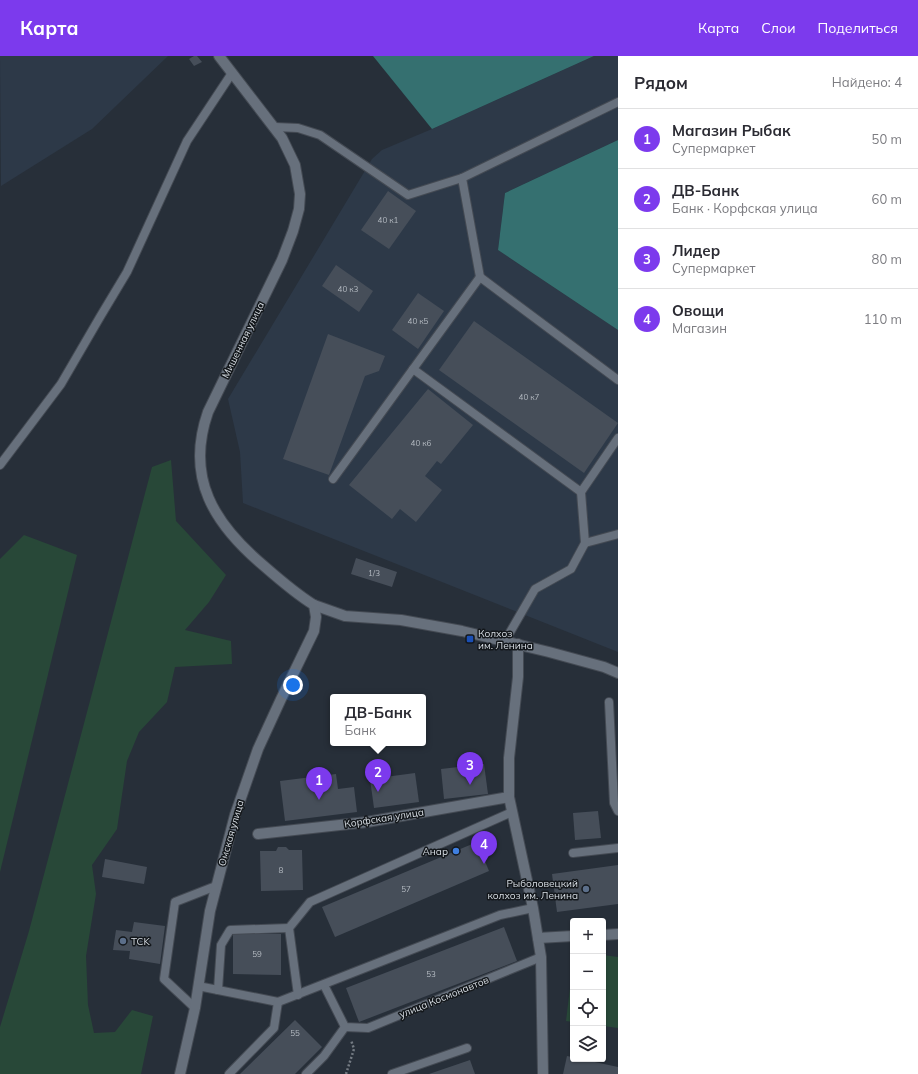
<!DOCTYPE html>
<html lang="ru">
<meta charset="utf-8">
<style>
body{margin:0;font-family:Mulish,sans-serif;background:#f2f2f3;color:#2b2b33}
.controls{position:absolute;right:12px;bottom:12px;display:grid;overflow:hidden;border-radius:4px;box-shadow:0 1px 3px #0004}
.controls button{width:36px;height:36px;display:grid;place-items:center;padding:0;border:0;border-bottom:1px solid #e1e1e2;background:#fff;color:#2b2b33;font:20px sans-serif}
.you{position:absolute;left:293px;top:629px;width:14px;height:14px;margin:-10px;border:3px solid #fff;border-radius:50%;background:#1a73e8;box-shadow:0 0 0 6px #1a73e833}
.badge{display:grid;place-items:center;width:26px;height:26px;border-radius:50%;background:#7c3aed;color:#fff;font-size:13px;font-weight:700}
.pin{position:absolute;translate:-50% -33px;filter:drop-shadow(0 1px 2px #0008)}
.pin::after{content:'';position:absolute;top:21px;width:14px;height:12px;background:inherit;clip-path:polygon(0 0,100% 0,50% 100%)}
.popup{position:absolute;left:330px;top:638px;width:96px;height:52px;box-sizing:border-box;display:grid;place-content:center;border-radius:4px;background:#fff;filter:drop-shadow(0 1px 3px #0005);font-size:13px;white-space:nowrap;color:#7c7c81}
.popup b{font-size:15px;color:#2b2b33}
.popup::after{content:'';position:absolute;left:50%;top:100%;margin-left:-8px;border:8px solid transparent;border-top-color:#fff}
.list{margin:0;padding:0;list-style:none}
h2{display:flex;justify-content:space-between;align-items:center;height:52px;margin:0;padding:0 16px;font-size:17px}
h2 small{font-size:13px;font-weight:400;color:#7c7c81}
.list li{display:grid;grid-template-columns:26px 1fr auto;gap:12px;align-items:center;box-sizing:border-box;height:60px;padding:0 16px;border-top:1px solid #e1e1e2}
.list b{display:block;font-size:15px;white-space:nowrap}
.list p{margin:0;font-size:13px;white-space:nowrap;color:#7c7c81}
.list em{font-size:13px;font-style:normal;color:#7c7c81}
.icon{flex:none;width:22px;height:22px;fill:none;stroke:currentColor;stroke-width:2;stroke-linecap:round;stroke-linejoin:round}
.map{position:relative;flex:none;width:618px;height:1018px;overflow:hidden}
header{display:flex;align-items:center;gap:24px;box-sizing:border-box;height:56px;padding:0 20px;background:#7c3aed;color:#fff}
header strong{font-size:19px}
nav{display:flex;gap:22px;margin-inline-start:auto;font-size:14px}
main{display:flex}
aside{flex:1;background:#fff}
.map>svg:first-child{display:block}
</style>
<header>
<strong>Карта</strong>
<nav><a>Карта</a><a>Слои</a><a>Поделиться</a></nav>
</header>
<main>
<div class="map">
<svg width="618" height="1018" viewBox="0 0 618 1018">
<rect width="100%" height="100%" fill="#272f39"/>
<!-- built -->
<g fill="#2d3948">
<path d="M0,0H168L92,73L1,130Z"/>
<path d="M594,0H618V84L505,137L498,194L618,274V596L243,447L240,396L228,343L372,103L382,94L432,73Z"/>
</g>
<!-- green -->
<g fill="#284838">
<path d="M171,404L176,465L226,519L209,546L185,574L231,585L232,608L175,611L167,646L139,676L127,705L117,773L92,809L96,838L86,900L88,949L94,977L115,976L132,954L153,960L141,1018H0V971L29,875L152,411Z"/>
<path d="M24,479L77,499L0,816V503Z"/>
<path d="M603,899L618,901V972L603,970Z"/>
<path d="M573,908V966L566,965Z"/>
</g>
<!-- water -->
<g fill="#357070">
<path d="M373,0H594L432,73Z"/>
<path d="M618,84V274L498,194L505,137Z"/>
</g>
<!-- building -->
<g fill="#464e59">
<path d="M194,0H197L202,6L194,10L189,3Z"/>
<path d="M388,135L416,155L389,193L361,174Z"/>
<path d="M336,209L373,235L359,256L322,230Z"/>
<path d="M418,237L444,255L418,293L392,274Z"/>
<path d="M474,265L618,367L584,417L439,314Z"/>
<path d="M328,278L385,300L379,315L365,320L329,419L283,403Z"/>
<path d="M428,333L473,369L441,408L437,405L425,420L442,434L416,466L400,453L392,463L349,429Z"/>
<path d="M356,502L397,516L392,531L351,518Z"/>
<path d="M484,708L488,738L444,743L441,713Z"/>
<path d="M415,717L419,746L374,752L370,723Z"/>
<path d="M336,718L338,733L354,731L357,756L285,765L280,725Z"/>
<path d="M598,755L601,782L575,784L573,757Z"/>
<path d="M477,786L489,815L335,881L322,851Z"/>
<path d="M278,791H286L289,794H302L303,834L261,835L260,795H276Z"/>
<path d="M105,803L147,811L144,828L102,821Z"/>
<path d="M618,809V848L557,856L552,818Z"/>
<path d="M134,866L165,870L160,908L129,903L130,895L113,894L116,874L132,876Z"/>
<path d="M504,871L517,905L359,966L346,932Z"/>
<path d="M233,878H281V919L233,918Z"/>
<path d="M295,964L322,991L295,1018H240Z"/>
<path d="M567,1000L618,1011V1018H563Z"/>
<path d="M470,1004L475,1018H429Z"/>
</g>
<g fill="none" stroke-linecap="round" stroke-linejoin="round">
<!-- service casing -->
<g stroke="#444a53" stroke-width="10">
<g id="service">
<path d="M275,71L298,72L320,79L408,139L462,122"/>
<path d="M480,221L462,122L618,46"/>
<path d="M413,313L581,436"/>
<path d="M0,409L61,328L100,261L127,216L187,85L232,17"/>
<path d="M333,423L480,221L618,324"/>
<path d="M585,487L618,478"/>
<path d="M505,585L535,533L571,513L585,487L581,436L618,382"/>
<path d="M609,646L614,747L618,755"/>
<path d="M573,797L618,792"/>
<path d="M324,929L345,971L368,972L541,901"/>
<path d="M198,930L278,946L500,859L533,852"/>
<path d="M218,934L221,889L230,874L289,872"/>
<path d="M298,939L289,872L310,846L512,756"/>
<path d="M195,952L164,923L175,846L216,830"/>
<path d="M229,1018L274,972L278,946"/>
<path d="M306,1018L324,1000L345,971"/>
<path d="M392,1018L467,992"/>
</g>
</g>
<!-- minor casing -->
<g stroke="#444a53" stroke-width="12">
<g id="minor">
<path d="M518,588V621L509,702V741L533,852L541,901L543,1018"/>
<path d="M258,778L367,766L509,741"/>
<path d="M603,879L618,878"/>
<path d="M538,882L573,880"/>
</g>
</g>
<!-- tertiary casing -->
<g stroke="#444a53" stroke-width="12">
<path id="tertiary" d="M314,549L345,560L401,564L462,575L549,596L604,611L618,617"/>
</g>
<!-- secondary casing -->
<g stroke="#444a53" stroke-width="12">
<path id="secondary" d="M180,1018L195,952L210,855L235,759L258,693L281,643L314,575L316,561L314,549C296,538 280,524 264,510C214,468 185,422 208,356L282,204L293,175L299,153L300,138L295,109L282,82L219,0"/>
</g>
<!-- path -->
<path stroke="#747b83" stroke-width="2.5" stroke-dasharray="2 2" stroke-linecap="butt" d="M346,1018L354,993L351,984"/>
<!-- service -->
<use href="#service" stroke="#67707c" stroke-width="8"/>
<!-- minor -->
<use href="#minor" stroke="#67707c" stroke-width="10"/>
<!-- tertiary -->
<use href="#tertiary" stroke="#67707c" stroke-width="10"/>
<!-- secondary -->
<use href="#secondary" stroke="#67707c" stroke-width="10"/>
</g>
<!-- markers -->
<rect fill="#1a4fb4" stroke="#13171b" stroke-width="1.5" x="466" y="579" width="8" height="8" rx="2"/>
<circle fill="#3f7fe0" stroke="#13171b" stroke-width="1.5" cx="456" cy="795" r="4"/>
<g fill="#5c6f8a" stroke="#13171b" stroke-width="1.5">
<circle cx="586" cy="833" r="4"/>
<circle cx="123" cy="885" r="4"/>
</g>
<g text-anchor="middle" dominant-baseline="central" stroke-width="3" stroke-linejoin="round" paint-order="stroke">
<!-- number labels -->
<g font-size="8" fill="#b3b9c0">
<text x="388" y="164">40 к1</text>
<text x="348" y="233">40 к3</text>
<text x="418" y="265">40 к5</text>
<text x="529" y="341">40 к7</text>
<text x="421" y="387">40 к6</text>
<text x="374" y="517">1/3</text>
<text x="281" y="814">8</text>
<text x="406" y="833">57</text>
<text x="257" y="898">59</text>
<text x="431" y="918">53</text>
<text x="295" y="977">55</text>
</g>
<!-- street labels -->
<g font-size="10" fill="#d7dde3" stroke="#13171b">
<text transform="translate(243 284) rotate(-64)">Мишенная улица</text>
<text transform="translate(384 762) rotate(-9)">Корфская улица</text>
<text transform="translate(231 777) rotate(-74)">Омская улица</text>
<text transform="translate(444 941) rotate(-22)">улица Космонавтов</text>
</g>
<!-- poi labels -->
<g font-size="10" fill="#d7dde3" stroke="#13171b" text-anchor="start">
<text x="478" y="577">Колхоз<tspan x="478" dy="12">им. Ленина</tspan></text>
<text x="448" y="795" text-anchor="end">Анар</text>
<text x="578" y="827" text-anchor="end">Рыболовецкий<tspan x="578" dy="12">колхоз им. Ленина</tspan></text>
<text x="131" y="885">TCK</text>
</g>
</g>
</svg>
<div class="controls">
<button>+</button>
<button>−</button>
<button><svg class="icon" aria-label="locate" viewBox="0 0 24 24"><circle cx="12" cy="12" r="6"/><path d="M12 2v4M12 18v4M2 12h4M18 12h4"/></svg></button>
<button><svg class="icon" aria-label="layers" viewBox="0 0 24 24"><path d="M12 4l9 5-9 5-9-5zM3 14l9 5 9-5"/></svg></button>
</div>
<div class="you"></div>
<div class="pin badge" style="left:319px;top:744px">1</div>
<div class="pin badge" style="left:378px;top:736px">2</div>
<div class="popup"><b>ДВ-Банк</b>Банк</div>
<div class="pin badge" style="left:470px;top:729px">3</div>
<div class="pin badge" style="left:484px;top:808px">4</div>
</div>
<aside>
<h2>Рядом<small>Найдено: 4</small></h2>
<ul class="list">
<li><span class="badge">1</span><div><b>Магазин Рыбак</b><p>Супермаркет</p></div><em>50 m</em></li>
<li><span class="badge">2</span><div><b>ДВ-Банк</b><p>Банк · Корфская улица</p></div><em>60 m</em></li>
<li><span class="badge">3</span><div><b>Лидер</b><p>Супермаркет</p></div><em>80 m</em></li>
<li><span class="badge">4</span><div><b>Овощи</b><p>Магазин</p></div><em>110 m</em></li>
</ul>
</aside>
</main>
